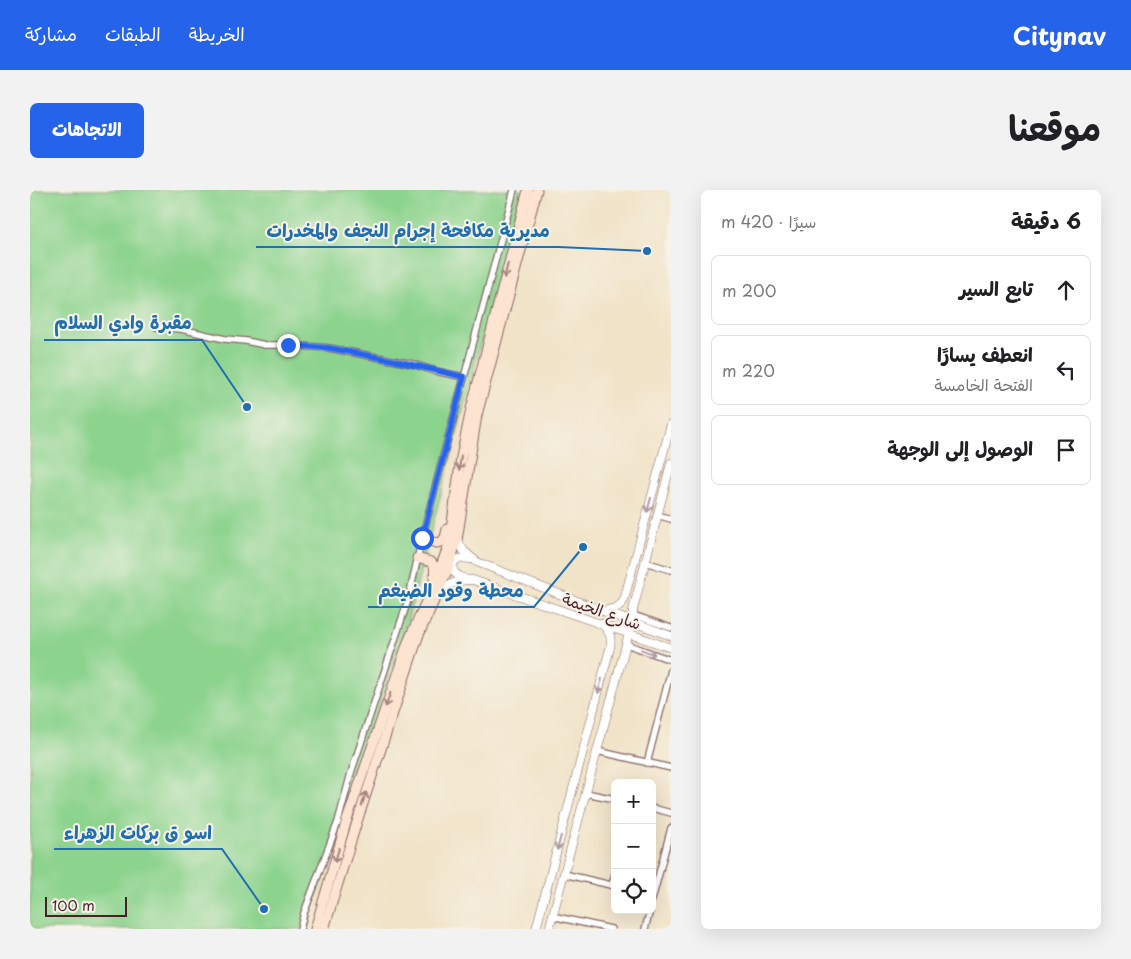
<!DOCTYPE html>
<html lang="ar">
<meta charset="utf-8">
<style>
body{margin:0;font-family:"Playpen Sans","Playpen Sans Arabic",sans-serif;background:#f2f2f2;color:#202124;direction:rtl}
.controls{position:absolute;right:15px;bottom:15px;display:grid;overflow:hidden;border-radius:8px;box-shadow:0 5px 20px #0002}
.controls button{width:45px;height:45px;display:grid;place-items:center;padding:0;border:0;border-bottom:1px solid #e0e0e0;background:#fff;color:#202124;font:25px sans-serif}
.scale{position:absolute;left:15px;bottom:12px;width:82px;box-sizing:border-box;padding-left:5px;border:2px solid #4a1f2b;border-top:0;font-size:14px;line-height:18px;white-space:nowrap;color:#4a1f2b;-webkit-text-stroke:4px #f7f3e8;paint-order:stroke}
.stop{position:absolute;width:15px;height:15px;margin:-11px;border:4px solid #2563eb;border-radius:50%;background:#fff}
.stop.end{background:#2563eb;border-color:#fff;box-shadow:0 1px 5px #0008}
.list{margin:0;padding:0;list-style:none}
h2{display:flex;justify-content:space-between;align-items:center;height:65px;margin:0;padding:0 20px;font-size:21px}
h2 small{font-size:16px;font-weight:400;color:#757577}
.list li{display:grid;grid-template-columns:32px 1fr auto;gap:15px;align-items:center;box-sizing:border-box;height:70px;margin:0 10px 10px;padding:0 10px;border:1px solid #e0e0e0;border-radius:8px}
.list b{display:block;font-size:19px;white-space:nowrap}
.list p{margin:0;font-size:16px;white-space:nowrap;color:#757577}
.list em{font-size:16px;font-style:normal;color:#757577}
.icon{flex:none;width:28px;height:28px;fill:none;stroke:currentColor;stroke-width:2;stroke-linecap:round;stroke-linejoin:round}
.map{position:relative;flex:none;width:641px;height:739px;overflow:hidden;direction:ltr;border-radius:8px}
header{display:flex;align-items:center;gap:30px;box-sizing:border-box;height:70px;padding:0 25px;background:#2563eb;color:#fff}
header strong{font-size:24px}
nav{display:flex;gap:28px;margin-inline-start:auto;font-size:18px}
.intro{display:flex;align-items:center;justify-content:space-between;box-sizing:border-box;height:120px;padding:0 30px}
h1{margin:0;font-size:35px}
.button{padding:12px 22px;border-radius:8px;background:#2563eb;color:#fff;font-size:18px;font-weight:700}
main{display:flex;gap:30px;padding:0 30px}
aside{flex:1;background:#fff;border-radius:8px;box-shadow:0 5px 20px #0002}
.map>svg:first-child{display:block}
</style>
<header>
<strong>Citynav</strong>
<nav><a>الخريطة</a><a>الطبقات</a><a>مشاركة</a></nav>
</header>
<div class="intro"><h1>موقعنا</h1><a class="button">الاتجاهات</a></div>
<main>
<aside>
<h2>6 دقيقة<small>سيرًا · 420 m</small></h2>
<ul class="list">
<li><svg class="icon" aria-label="ahead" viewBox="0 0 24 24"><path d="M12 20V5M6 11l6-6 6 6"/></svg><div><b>تابع السير</b></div><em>200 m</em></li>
<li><svg class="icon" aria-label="left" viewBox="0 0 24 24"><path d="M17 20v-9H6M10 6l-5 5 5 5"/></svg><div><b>انعطف يسارًا</b><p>الفتحة الخامسة</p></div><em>220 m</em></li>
<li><svg class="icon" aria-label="arrive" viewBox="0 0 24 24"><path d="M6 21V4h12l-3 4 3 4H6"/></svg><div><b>الوصول إلى الوجهة</b></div></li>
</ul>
</aside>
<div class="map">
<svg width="641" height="739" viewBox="0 0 641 739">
<rect width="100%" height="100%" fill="#f7f3e8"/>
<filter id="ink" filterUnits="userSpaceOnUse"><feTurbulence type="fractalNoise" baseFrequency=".02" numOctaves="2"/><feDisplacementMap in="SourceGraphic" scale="10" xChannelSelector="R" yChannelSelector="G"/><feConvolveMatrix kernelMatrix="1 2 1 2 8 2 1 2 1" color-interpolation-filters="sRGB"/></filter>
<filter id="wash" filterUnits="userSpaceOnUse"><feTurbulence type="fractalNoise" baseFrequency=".0096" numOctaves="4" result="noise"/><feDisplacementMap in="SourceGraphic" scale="20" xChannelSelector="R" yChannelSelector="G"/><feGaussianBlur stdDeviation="1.12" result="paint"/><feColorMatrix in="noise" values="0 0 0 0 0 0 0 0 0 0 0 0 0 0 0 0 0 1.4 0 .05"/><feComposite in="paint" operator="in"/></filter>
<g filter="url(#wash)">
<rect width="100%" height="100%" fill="#f1e3c8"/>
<!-- green -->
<path fill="#8cd38d" stroke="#6b795c" d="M0,0H491L377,433L281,723L278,739H0Z"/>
</g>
<g filter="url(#ink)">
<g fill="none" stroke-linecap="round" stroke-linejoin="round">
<!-- minor casing -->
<g stroke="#846462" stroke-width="8">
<g id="minor">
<path d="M127,137L151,139L195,149L216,151L235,155H258L299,158L383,174L405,181L434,187"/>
<path d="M627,325L641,329"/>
<path d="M615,372L641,380"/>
<path d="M603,425L641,438"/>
<path d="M596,454L641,470"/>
<path d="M567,561L641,578"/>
<path d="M617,573L641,480"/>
<path d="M556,603L585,609"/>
<path d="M622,618L641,623"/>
<path d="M534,684L585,696"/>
<path d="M582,695L585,684"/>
<path d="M622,710L641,638"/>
<path d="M522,726L581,739"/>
<path d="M270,739L274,723L308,632L321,583L379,407L392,348L418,248L484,0"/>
<path d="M615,739L620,720"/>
</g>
</g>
<!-- tertiary casing -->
<g stroke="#846462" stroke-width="9">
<g id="tertiary">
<path d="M427,350L434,361L447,372L573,421L641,446"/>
<path d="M437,390C434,388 428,386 425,383C423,381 422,378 423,375C425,366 435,369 442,369"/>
<path d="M409,399C421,394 430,389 443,390L641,458"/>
<path d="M573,421C582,419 590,418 594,410L641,234"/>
<path d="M607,434L603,426V420L641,273"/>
<path d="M506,739L580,458C582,446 580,443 572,434"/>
<path d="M519,739L599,443"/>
</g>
</g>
<!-- secondary casing -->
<g stroke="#846462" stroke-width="11">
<g id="secondary">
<path d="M392,348L406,353L411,352L415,348L417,339"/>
<path d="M387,368C403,373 406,370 404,388"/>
<path d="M285,739L316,633L378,452L408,384L419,354L431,267L441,219L498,0"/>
<path d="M294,739L326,635L388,447L418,379L427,350L447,225L507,0"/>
</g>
</g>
<!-- minor -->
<use href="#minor" stroke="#fff" stroke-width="5.5"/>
<!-- tertiary -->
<use href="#tertiary" stroke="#fff" stroke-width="8"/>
<!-- secondary -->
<use href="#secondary" stroke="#fde4d1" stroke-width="9"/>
</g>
<!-- one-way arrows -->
<defs><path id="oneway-shaft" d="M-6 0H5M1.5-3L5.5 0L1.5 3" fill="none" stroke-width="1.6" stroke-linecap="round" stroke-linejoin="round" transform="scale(1.25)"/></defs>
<g stroke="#a4827e">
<use href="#oneway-shaft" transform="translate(476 81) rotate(104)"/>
<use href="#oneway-shaft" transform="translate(430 273) rotate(98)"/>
<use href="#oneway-shaft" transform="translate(358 510) rotate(109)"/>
<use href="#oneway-shaft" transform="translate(334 609) rotate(-72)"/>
<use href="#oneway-shaft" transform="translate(307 665) rotate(107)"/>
</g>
<g stroke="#ae9aa0">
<use href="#oneway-shaft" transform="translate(619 315) rotate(105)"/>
<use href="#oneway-shaft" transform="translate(618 462) rotate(20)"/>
<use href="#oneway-shaft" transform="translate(570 496) rotate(105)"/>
<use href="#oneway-shaft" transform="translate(529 653) rotate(105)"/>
</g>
</g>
<g fill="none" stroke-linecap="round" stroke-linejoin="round" filter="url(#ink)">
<!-- route -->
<path stroke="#2563eb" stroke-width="6" d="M258,155L299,158L362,170L434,187L392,348"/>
</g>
<g text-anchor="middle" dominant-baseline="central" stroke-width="4" stroke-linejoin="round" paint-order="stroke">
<!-- street labels -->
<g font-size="16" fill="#4a1f2b" stroke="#f7f3e8">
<text transform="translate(572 420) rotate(19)">شارع الخيمة</text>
</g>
</g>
<!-- callouts -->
<path fill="none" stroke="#1f6fb2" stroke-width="2" d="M617 61L529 57H226M217 217L172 150H14M553 357L504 417H338M234 719L192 659H24"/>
<g fill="#1f6fb2" stroke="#f7f3e8" stroke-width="2">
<circle cx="617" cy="61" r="5"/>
<circle cx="217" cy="217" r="5"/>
<circle cx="553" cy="357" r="5"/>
<circle cx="234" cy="719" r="5"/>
</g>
<g font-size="18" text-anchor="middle" font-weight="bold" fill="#1f6fb2" stroke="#f7f3e8" stroke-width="4" stroke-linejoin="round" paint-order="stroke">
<text x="378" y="47">مديرية مكافحة إجرام النجف والمخدرات</text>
<text x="93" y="139">مقبرة وادي السلام</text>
<text x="421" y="407">محطة وقود الضيغم</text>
<text x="108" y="649">اسو ق بركات الزهراء</text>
</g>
</svg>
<div class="controls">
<button>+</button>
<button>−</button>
<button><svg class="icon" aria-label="locate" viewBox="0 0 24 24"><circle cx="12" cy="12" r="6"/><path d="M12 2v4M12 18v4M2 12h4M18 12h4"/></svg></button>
</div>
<div class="scale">100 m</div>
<div class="stop" style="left:392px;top:348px"></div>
<div class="stop end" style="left:258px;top:155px"></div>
</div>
</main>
